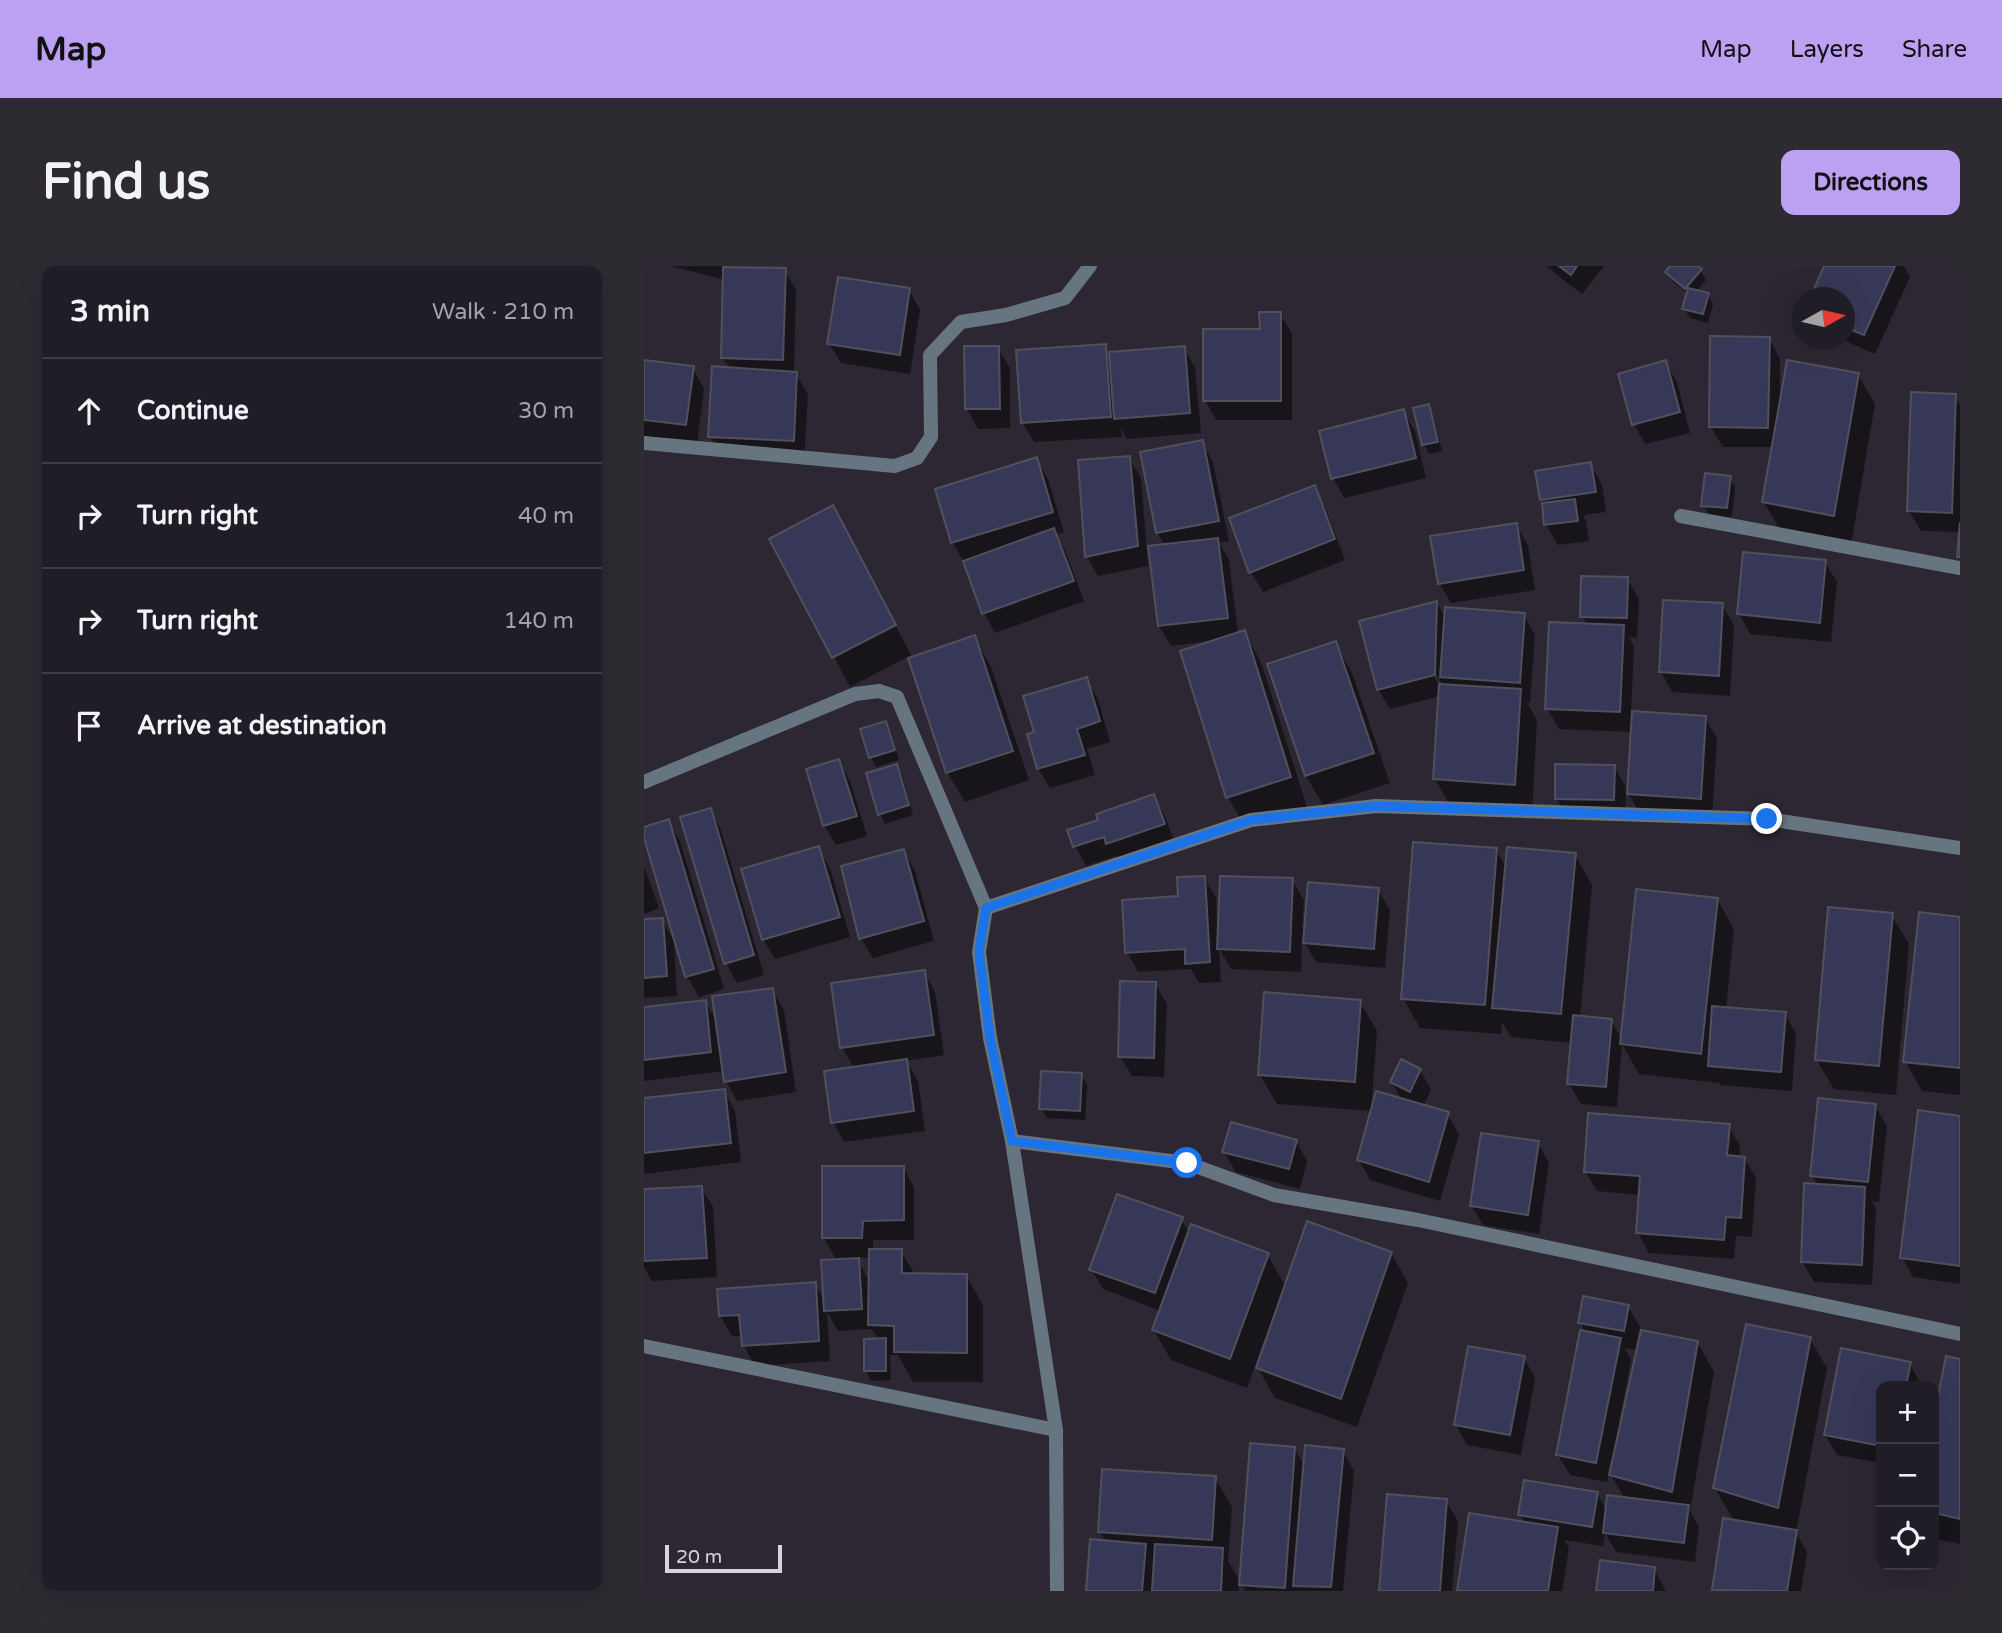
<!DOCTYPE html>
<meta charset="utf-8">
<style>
body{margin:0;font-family:"Varela Round",sans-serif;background:#2d2a32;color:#f1f3f6}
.controls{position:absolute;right:21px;bottom:21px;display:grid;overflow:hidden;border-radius:14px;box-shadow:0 7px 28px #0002}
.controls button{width:63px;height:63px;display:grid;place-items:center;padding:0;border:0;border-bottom:2px solid #3e3b43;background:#211d26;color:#f1f3f6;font:35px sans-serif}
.compass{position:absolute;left:1148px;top:21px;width:63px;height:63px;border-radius:50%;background:#211d26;box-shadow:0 7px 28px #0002;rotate:82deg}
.scale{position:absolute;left:21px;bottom:18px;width:117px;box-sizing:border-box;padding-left:7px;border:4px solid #d6d3da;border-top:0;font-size:19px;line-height:24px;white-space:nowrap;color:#d6d3da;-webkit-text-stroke:5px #2c2732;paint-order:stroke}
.stop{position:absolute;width:21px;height:21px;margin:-16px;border:5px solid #1a73e8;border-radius:50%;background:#fff}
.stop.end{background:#1a73e8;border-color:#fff;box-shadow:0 2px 7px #0008}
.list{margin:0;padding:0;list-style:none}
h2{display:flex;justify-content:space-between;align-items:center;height:91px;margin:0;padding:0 28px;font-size:30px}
h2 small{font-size:23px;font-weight:400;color:#a2a2a7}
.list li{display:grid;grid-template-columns:46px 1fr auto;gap:21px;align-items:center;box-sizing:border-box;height:105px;padding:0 28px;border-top:2px solid #3e3b43}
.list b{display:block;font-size:26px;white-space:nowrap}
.list em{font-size:23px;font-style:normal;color:#a2a2a7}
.icon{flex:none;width:38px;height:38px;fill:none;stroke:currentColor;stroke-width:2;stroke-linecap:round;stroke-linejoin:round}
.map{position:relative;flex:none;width:1316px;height:1325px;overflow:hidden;border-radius:14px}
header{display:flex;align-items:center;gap:42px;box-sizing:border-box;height:98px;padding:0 35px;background:#bca0f2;color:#111}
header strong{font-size:33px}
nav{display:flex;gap:38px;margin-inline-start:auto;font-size:24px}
.intro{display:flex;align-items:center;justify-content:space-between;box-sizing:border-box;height:168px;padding:0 42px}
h1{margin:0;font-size:49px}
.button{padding:18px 32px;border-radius:14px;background:#bca0f2;color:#111;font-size:24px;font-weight:700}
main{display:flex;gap:42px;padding:0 42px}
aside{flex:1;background:#211d26;border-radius:14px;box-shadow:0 7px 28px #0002}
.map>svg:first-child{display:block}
</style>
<header>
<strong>Map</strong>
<nav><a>Map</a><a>Layers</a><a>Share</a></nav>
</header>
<div class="intro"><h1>Find us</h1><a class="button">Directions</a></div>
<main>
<aside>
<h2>3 min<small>Walk · 210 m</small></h2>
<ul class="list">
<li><svg class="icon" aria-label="ahead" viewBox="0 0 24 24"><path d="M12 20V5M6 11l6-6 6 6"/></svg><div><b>Continue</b></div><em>30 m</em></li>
<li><svg class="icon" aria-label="right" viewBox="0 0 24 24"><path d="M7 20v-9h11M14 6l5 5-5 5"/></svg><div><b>Turn right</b></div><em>40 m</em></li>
<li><svg class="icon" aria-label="right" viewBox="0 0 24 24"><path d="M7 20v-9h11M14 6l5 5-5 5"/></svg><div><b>Turn right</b></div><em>140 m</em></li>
<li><svg class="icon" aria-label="arrive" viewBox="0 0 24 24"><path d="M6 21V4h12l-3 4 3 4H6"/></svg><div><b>Arrive at destination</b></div></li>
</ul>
</aside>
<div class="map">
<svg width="1316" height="1325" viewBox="0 0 1316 1325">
<rect width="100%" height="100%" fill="#2c2732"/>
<!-- shadow -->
<g fill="#0007" fill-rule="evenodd">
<path d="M27,0H85L84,3L140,4L152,24L150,108H152L164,128L160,195L77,190L66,170L86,103L79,92L81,14Z"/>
<path d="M902,0H960L938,28Z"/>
<path d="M1029,0H1051L1056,4L1062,14L1052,26L1064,29L1069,38L1064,57L1046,52L1040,42L1044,28L1029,16L1024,6Z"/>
<path d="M1182,0H1260L1266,11L1231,88L1199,74L1200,32Z"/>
<path d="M265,24L276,44L266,108L197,97L185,77Z"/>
<path d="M636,48L648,68V154H572L561,134L617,65Z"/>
<path d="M1125,72L1136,93V133L1214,109L1231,138L1207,279L1137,266L1120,236L1129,181H1079L1067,161Z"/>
<path d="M461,80L466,87L540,82L551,102L557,167L483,173L477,162L478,171L390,176L378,156Z"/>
<path d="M354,82L366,102V162L334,163L322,142Z"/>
<path d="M0,95L48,102L60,122L53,179L0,172Z"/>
<path d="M1021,96L1033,116L1046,167L1001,178L990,158Z"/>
<path d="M1311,130L1316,139V266L1277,265L1265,245Z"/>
<path d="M784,140L789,150L798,185L785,188L780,179L771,144Z"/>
<path d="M759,145L771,165L782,212L700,232L689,212Z"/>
<path d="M558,176L569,196L585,275L575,277L585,294L594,368L600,366L617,396L663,541L601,561L584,531L566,375L527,380L515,360L521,280L513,266Z"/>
<path d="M485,192L497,212L504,300L454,310L443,291Z"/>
<path d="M392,193L404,213L420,266L412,269L421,284L440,335L351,367L340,347L320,296L308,276Z"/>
<path d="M946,198L958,218L962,246L939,249L942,255L945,275L914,279L902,259L897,234Z"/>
<path d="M1086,212L1091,221L1088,251L1065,249L1059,239Z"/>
<path d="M670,221L681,241L701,294L619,326L607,306L587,253Z"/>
<path d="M872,259L884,279L891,324L807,337L795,317Z"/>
<path d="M206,271L267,389L206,421L128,274Z"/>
<path d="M1181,296L1193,316L1187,376L1106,368L1095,348Z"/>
<path d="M983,313L995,333L993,372L985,371L990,381L987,447L1061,452L1073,472L1068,553L996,548L982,523L981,554L924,552L912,532L970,500L984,525L988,466L915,463L903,442L943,359L938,350Z"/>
<path d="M793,337L802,353L880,349L891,369L886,437L883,436L893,454L888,548L808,543L791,513L796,430L746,443L734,423ZM788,401L799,419H795L785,402Z"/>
<path d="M1078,339L1090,359L1086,430L1028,426L1017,406Z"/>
<path d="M330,371L347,401L385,514L321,536L303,506Z"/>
<path d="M691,377L708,407L746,517L679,539L662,510L625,399Z"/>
<path d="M442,413L454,433L466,476L443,483L451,509L406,522L394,502L392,467Z"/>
<path d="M242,457L247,466L255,494L232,501L227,491Z"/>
<path d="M195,495L206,515L223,570L192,579L180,559Z"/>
<path d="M252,500L258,509L269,549L241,558L236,548Z"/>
<path d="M510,530L521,550L531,578L475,597L471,590L442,600L431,580L456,555Z"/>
<path d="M66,544L77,564L120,709L93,717L82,697Z"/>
<path d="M24,555L36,575L80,723L55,731L43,711L0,566V562Z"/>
<path d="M174,582L186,602L206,671L131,693L119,673Z"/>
<path d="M852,584L863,603L931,589L948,619L936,751L967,754L978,774L1073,633L1090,663L1082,743L1141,747L1152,768L1148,825L1077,819L1076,817L995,808L978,778L973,841L937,838L925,818L928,777L867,771L858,756L857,768L776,762L759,732Z"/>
<path d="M260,585L271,605L290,675L229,692L217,672Z"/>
<path d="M0,600L15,642L0,648Z"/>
<path d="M560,611L572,632L573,661L648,614L660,634L658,663L734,624L746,644L741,702L672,696L658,672L657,706L587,703L575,682L577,716L555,717L547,703L494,706L483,686L536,632Z"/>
<path d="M1247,649L1265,678L1252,829L1190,823L1172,793Z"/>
<path d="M1316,653V829L1278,825L1261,795Z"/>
<path d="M18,654L30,674L33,730L0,732V655Z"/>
<path d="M280,706L291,726L300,789L262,795L274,815L281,865L200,876L189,856L210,802L198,782L189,719Z"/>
<path d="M511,718L523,738L520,811L488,810L476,790Z"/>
<path d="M128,724L140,744L152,826L93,835L82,815L80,805L0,815V742L61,736L74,757Z"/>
<path d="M716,736L733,765L727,844L758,835L748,816L776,804L787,824L779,841L803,848L815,868L796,935L726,914L715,894L729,845L633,838L616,809Z"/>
<path d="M437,809L443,818L441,854L403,852L397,842Z"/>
<path d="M80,825L91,845L97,896L0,908V834Z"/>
<path d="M1231,840L1243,860L1235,936L1227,935L1232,942L1228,1019L1170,1016L1158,995L1174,920L1168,910Z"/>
<path d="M1316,851V1018L1269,1011L1258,991Z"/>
<path d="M1085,860L1096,880L1095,892H1100L1112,912L1108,971L1092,970L1090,993L1005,987L994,967L996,929L953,925L941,905Z"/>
<path d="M652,875L663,895L656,923L592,906L580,886Z"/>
<path d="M894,877L905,897L895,968L839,959L827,939Z"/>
<path d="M259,901L270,921V974H229V984L257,985L271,1009H322L339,1039V1116H269L254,1089H246L247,1114L227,1115L222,1105L235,1074L228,1063L194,1065L183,1046L186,1095L111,1100L100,1080L99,1070H88L76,1050L75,1025L171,1018L182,1037L193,995L180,972ZM227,991L226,1016L212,992Z"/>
<path d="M57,921L69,941L73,1011L8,1015L0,1001V924Z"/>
<path d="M537,953L545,967L623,988L642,1021L747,987L764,1017L713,1161L631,1132L614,1102L624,1073L621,1072L603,1122L527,1094L510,1064L517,1045L459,1023L447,1003Z"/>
<path d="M984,1040L996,1061L991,1084L981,1082L987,1094L972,1173H975L1053,1076L1070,1106L1046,1245L1055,1261L1051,1296L972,1286L961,1267L959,1280L920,1274L925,1282L918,1325H815L881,1257L876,1248L953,1227L963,1246L981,1233L965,1206L963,1216L926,1209L914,1189L942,1067L936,1057Z"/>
<path d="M1166,1073L1183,1102L1152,1267L1163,1286L1157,1325H1071L1100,1255L1088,1252L1071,1222Z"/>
<path d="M1198,1084L1266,1098L1277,1118V1120H1237V1197L1193,1189L1181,1169Z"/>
<path d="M880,1092L891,1112L877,1189L823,1179L812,1159Z"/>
<path d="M1304,1092L1316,1094V1278L1290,1273V1159Z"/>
<path d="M650,1182L661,1201L699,1185L710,1205L699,1325H601L595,1315V1325H444L462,1276L456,1266L571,1212L588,1241L584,1295L597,1317Z"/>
<path d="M802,1235L814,1255L808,1325H736Z"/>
<path d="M1010,1303L1022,1325H954Z"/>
</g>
<!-- building -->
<g fill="#373857" stroke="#50505d" stroke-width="2">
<path d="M915,0H933L927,9Z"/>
<path d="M1026,0H1054L1058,3L1041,23L1021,6Z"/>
<path d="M1180,0H1251L1220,69L1200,61V32H1166Z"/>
<path d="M79,1L142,2L139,94L77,92Z"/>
<path d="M194,11L266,22L256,89L183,78Z"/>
<path d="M1044,22L1065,27L1059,48L1038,43Z"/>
<path d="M615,46H637V135H559V63H616Z"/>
<path d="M1066,70L1126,71L1124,162L1065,161Z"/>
<path d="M462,78L467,151L377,157L372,84Z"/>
<path d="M320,80H355L356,143H321Z"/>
<path d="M541,80L546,147L470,153L465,86Z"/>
<path d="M0,94L50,100L42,159L0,154Z"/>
<path d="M1022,94L1036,146L988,159L974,108Z"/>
<path d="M1143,94L1215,107L1190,250L1118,236Z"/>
<path d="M68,100L153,106L150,175L64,171Z"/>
<path d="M1267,126L1312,128L1308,247L1263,245Z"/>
<path d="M785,138L794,176L778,179L769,142Z"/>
<path d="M760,143L772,192L687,213L675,165Z"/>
<path d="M559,174L575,255L512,267L496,186Z"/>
<path d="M486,190L494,280L441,291L434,194Z"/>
<path d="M393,191L409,246L307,277L291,223Z"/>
<path d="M947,196L952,226L896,234L891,205Z"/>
<path d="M1061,207L1087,210L1083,242L1057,240Z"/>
<path d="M671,219L691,273L605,307L585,252Z"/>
<path d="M931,233L934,255L900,259L898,237Z"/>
<path d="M189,239L252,359L188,392L125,273Z"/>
<path d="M1316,256V291H1313Z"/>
<path d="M873,257L880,304L794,318L786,270Z"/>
<path d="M410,262L430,315L338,348L319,295Z"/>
<path d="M574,272L584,352L514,360L504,280Z"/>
<path d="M1099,286L1182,294L1176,357L1093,348Z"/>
<path d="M937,310L984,311L983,352L936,351Z"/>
<path d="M1019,334L1079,337L1075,410L1015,406Z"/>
<path d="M793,335L791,409L733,424L715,355Z"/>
<path d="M801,341L881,347L876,417L796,411Z"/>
<path d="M905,356L980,359L976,446L901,443Z"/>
<path d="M601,364L647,511L582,532L536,385Z"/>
<path d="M331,369L369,485L302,507L264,392Z"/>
<path d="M692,375L730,487L661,510L623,398Z"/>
<path d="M443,411L456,455L433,463L441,489L393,503L383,468L390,466L379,430Z"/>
<path d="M795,418L877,423L871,519L789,513Z"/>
<path d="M988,445L1062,450L1057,533L983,528Z"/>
<path d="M242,455L251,484L225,492L216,463Z"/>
<path d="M195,493L213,550L179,560L162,503Z"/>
<path d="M253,498L265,539L234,549L222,507Z"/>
<path d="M911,498L971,499L970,534L911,533Z"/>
<path d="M510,528L521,558L462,578L460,571L429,581L423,564L454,554L452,548Z"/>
<path d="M67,542L110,689L80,698L36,551Z"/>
<path d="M25,553L70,703L41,711L0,572V561Z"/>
<path d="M769,576L853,582L841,739L757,733Z"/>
<path d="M175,580L196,651L118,674L97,603Z"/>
<path d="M863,581L932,587L917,748L848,742Z"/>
<path d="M260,583L280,655L215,673L197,600Z"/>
<path d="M561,610L566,696L541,698V683L481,687L478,634L534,630L533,611Z"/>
<path d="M576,610L649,612L646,686L573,683Z"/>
<path d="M664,616L735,622L730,683L659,677Z"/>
<path d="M992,623L1074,632L1057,788L976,778Z"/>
<path d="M1184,641L1249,647L1235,800L1171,794Z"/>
<path d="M1275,646L1316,651V802L1259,796Z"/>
<path d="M19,652L23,710L0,712V653Z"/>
<path d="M281,704L290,769L196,782L187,717Z"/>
<path d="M476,715L512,716L510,792L474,791Z"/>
<path d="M129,722L142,806L80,816L68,730Z"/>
<path d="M620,726L717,734L711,816L614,809Z"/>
<path d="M62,734L67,786L0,794V741Z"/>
<path d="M1068,740L1142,746L1137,806L1064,800Z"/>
<path d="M929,749L968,753L962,821L923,818Z"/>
<path d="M263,793L270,845L187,857L180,805Z"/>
<path d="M757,793L777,803L766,826L746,816Z"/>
<path d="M397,805L438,807L436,845L395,843Z"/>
<path d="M81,823L87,877L0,887V832Z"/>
<path d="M732,825L805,846L785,916L713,894Z"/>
<path d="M1174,832L1232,838L1224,916L1166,910Z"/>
<path d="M1274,844L1316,850V1000L1256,992Z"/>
<path d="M944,847L1086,858L1083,889L1101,891L1097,952L1082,951L1080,974L992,967L996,910L940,906Z"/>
<path d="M587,856L653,874L645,903L578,886Z"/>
<path d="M837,867L895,875L884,949L826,940Z"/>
<path d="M178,900H260V954L219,955L218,972H178Z"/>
<path d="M1160,917L1221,921L1218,999L1157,996Z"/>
<path d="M58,920L63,992L0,995V923Z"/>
<path d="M473,928L539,951L511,1027L445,1004Z"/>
<path d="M663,955L748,986L697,1133L612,1102Z"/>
<path d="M547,958L625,987L586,1093L508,1064Z"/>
<path d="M225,983H258V1007L323,1008V1087L250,1086V1060L224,1059Z"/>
<path d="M215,992L218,1043L180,1045L177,994Z"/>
<path d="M172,1016L175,1075L98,1080L95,1049L75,1050L73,1023Z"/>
<path d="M939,1030L985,1039L980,1065L934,1057Z"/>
<path d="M1102,1058L1167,1071L1134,1242L1069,1222Z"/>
<path d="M936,1064L977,1072L952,1197L912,1189Z"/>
<path d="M997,1064L1054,1075L1028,1226L965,1209Z"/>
<path d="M242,1072V1105H220V1073Z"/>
<path d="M824,1080L881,1090L866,1169L810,1159Z"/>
<path d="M1197,1082L1267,1096L1262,1120H1237V1180L1180,1169Z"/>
<path d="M1302,1090L1316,1093V1253L1290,1247V1150Z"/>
<path d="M606,1177L651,1181L641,1322L595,1319Z"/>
<path d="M661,1179L700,1183L687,1321L649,1320Z"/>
<path d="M458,1203L572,1210L568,1274L454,1266Z"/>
<path d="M880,1214L954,1226L948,1261L874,1249Z"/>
<path d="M743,1228L803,1233L796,1325H735Z"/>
<path d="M963,1229L1045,1239L1040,1277L959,1267Z"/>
<path d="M825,1247L914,1261L904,1325H813Z"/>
<path d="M1079,1252L1153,1264L1143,1325L1068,1324Z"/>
<path d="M446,1273L502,1278L498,1325H442Z"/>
<path d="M511,1278L579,1282L577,1325H508Z"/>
<path d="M956,1294L1011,1301L1009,1325H952Z"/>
</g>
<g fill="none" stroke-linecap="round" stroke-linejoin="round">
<!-- street -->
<g stroke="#677580" stroke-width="14">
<path d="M0,177L251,200L273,192L287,171L286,89L317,56L362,49L421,32L446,0"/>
<path d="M1037,250L1316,302"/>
<path d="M0,516L211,428L235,425L253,431L342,642"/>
<path d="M368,875L543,897L630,929L774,954L1316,1068"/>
<path d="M0,1080L412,1164"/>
<path d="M413,1325L412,1164L368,875L346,772L335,686L342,642L607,554L732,540L1123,553L1316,582"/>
</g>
</g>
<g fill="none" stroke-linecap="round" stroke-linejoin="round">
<!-- route -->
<path stroke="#1a73e8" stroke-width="9" d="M543,897L368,875L346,772L335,686L342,642L607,554L732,540L1123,553"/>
</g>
</svg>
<div class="controls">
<button>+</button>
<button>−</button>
<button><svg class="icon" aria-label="locate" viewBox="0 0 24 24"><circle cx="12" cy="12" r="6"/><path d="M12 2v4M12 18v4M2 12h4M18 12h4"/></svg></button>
</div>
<svg class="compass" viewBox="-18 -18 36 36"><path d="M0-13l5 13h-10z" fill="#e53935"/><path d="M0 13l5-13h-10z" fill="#a2a2a7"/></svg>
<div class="scale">20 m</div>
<div class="stop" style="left:543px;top:897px"></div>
<div class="stop end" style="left:1123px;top:553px"></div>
</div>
</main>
